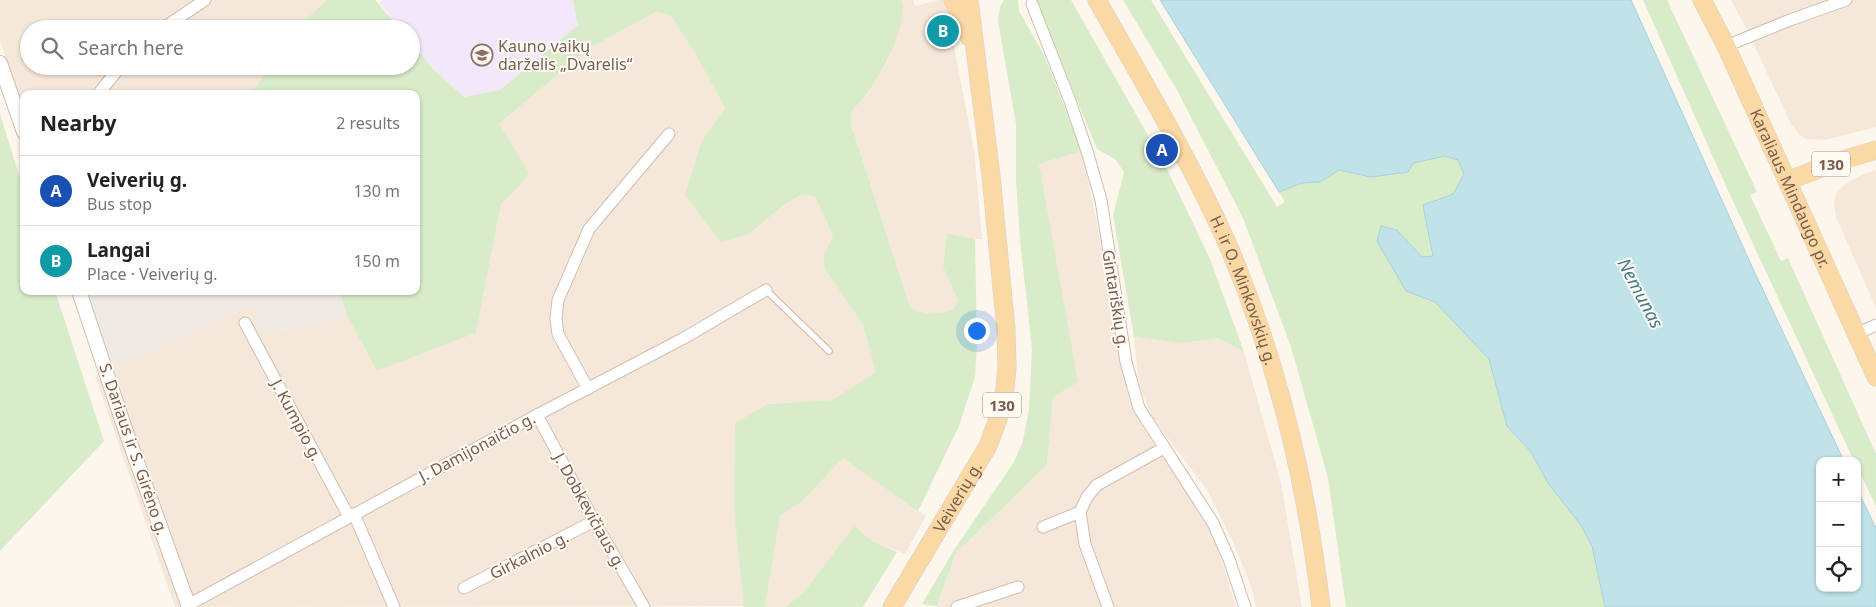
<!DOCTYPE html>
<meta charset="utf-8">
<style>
body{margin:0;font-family:"Noto Sans",sans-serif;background:#f6f6f6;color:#222}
.controls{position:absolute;right:15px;bottom:15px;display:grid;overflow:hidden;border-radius:10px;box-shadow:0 1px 4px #0004}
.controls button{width:45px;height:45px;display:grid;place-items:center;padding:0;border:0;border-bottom:1px solid #e0e0e0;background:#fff;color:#222;font:25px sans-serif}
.you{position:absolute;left:976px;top:330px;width:18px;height:18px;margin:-12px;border:4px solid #fff;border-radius:50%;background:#1a73e8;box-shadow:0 0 0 8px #1a73e833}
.badge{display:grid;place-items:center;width:32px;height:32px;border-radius:50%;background:#ea580c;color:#fff;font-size:16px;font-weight:700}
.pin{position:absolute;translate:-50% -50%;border:2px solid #fff;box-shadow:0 1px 5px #0006}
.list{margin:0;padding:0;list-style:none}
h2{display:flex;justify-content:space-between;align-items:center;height:65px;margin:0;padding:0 20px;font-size:21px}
h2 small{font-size:16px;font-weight:400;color:#767676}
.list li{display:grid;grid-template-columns:32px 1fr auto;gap:15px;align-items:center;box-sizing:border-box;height:70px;padding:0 20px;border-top:1px solid #e0e0e0}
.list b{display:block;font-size:19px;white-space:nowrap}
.list p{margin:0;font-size:16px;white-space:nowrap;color:#767676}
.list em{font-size:16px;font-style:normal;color:#767676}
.icon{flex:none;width:28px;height:28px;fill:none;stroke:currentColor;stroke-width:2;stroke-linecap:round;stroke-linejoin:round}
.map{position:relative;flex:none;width:1876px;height:607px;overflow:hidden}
.search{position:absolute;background:#fff;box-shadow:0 1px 4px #0004;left:20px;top:20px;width:400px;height:55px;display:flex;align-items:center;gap:12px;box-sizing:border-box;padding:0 18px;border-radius:28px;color:#767676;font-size:19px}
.panel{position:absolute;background:#fff;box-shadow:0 1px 4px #0004;left:20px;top:90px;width:400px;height:205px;border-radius:10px}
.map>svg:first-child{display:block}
</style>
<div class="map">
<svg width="1876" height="607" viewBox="0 0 1876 607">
<rect width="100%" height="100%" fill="#fdf6ec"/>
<!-- residential -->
<g fill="#f5e8da">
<path d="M0,0H327L295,29H29V66H270L251,94H24V111L0,41Z"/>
<path d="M901,0H913L915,6L938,0H945L974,150L982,239H975L947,233L943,267L958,301L952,310L935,314L920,313L910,307L851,124V115L855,106L866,96L887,63L902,4Z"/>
<path d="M1731,0H1876V127L1825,140L1806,139L1800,135L1791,124L1746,28Z"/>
<path d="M656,12L670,15L695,53L725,108L702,140L749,234L784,205L802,194L815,197L833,235L823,257L825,269L863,325L876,372L832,400L768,404L744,606L175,607L95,376L252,305L263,334L347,316L377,371L476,333L501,204L520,185L499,124L588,49Z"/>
<path d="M1082,151L1096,219L1122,371L1133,410L1155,446L1195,500L1215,540L1236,607H937L956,553L1047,465L1053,397L1041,179L1039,164Z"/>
<path d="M1876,170V308L1836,217L1834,203L1836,194L1845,184L1863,174Z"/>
<path d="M1134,337L1182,343L1218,338L1244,352L1281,483L1302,607H1256L1252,589L1232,540L1207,490L1152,417L1139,384Z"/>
<path d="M843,457L926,516L905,554L872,541L854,526L803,593L785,607H765L780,516L801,502Z"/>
</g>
<!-- industrial -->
<path fill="#efe9e4" d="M79,291H339L347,316L262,334L252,305L106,371Z"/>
<!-- education -->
<path fill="#f3e8fa" d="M383,0H573L579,25L500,90L464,97L433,69L411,42V29H400L379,3Z"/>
<!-- green -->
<g fill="#d8ecc9">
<path d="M327,0H375L400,29H295Z"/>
<path d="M573,0H901C910,23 881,76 866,95C857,107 850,107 851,124L910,307C924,316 936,314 952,310L958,301L943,267L947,233L975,239L977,345L975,377L959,426L918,511L843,458L801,502L780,516L765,607H743L744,606L734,510L735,423L768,404L832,400L876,372L863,325L825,269L823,257L833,235L815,197L802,194L784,205L749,234L721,242L685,195L702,140L725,108L695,53L670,15L656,12L588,49L499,124L529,173L520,185L501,204L476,333L377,371L347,316L339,291H416V94H251L270,66H411V42L433,69L464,97L500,90L578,25Z"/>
<path d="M1004,0H1018L1019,11L1045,57L1082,151L1039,164L1078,382L1053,397L1047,465L956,553L937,606L922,604L954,550L1014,462L1023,441L1029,409L1032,349L1020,240L1016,180V124L998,21L1000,7Z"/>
<path d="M1036,0H1071L1166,167L1210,259L1244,352L1218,338L1182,343L1134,337L1113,215L1124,172L1115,159L1097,149Z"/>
<path d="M1123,0H1151L1277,207L1285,202L1279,192L1302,183L1320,182L1339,170L1371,177L1413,163L1445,156L1458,160L1464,174L1453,194L1423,205L1433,256L1422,257L1397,230L1381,226L1406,291L1435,302L1489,359L1507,426L1531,452L1548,483L1580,524L1592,546L1605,607H1346L1328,478L1291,347L1243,218L1177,90Z"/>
<path d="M1643,0H1667L1757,192L1750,195L1781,261L1788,258L1876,454V506L1857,467V461H1854L1726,186Z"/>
<path d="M0,114L24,191V291H55L104,441L0,551Z"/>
<path d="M854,526L872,541L897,552L863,607H785L803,593Z"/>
</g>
<!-- water -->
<path fill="#bfe3e8" stroke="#a5d3da" d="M1160,0H1631L1754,271L1844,461H1820V588H1857V489L1876,528V607H1605L1592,546L1580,524L1548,483L1531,452L1507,426L1489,359L1435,302L1406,291L1377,241L1381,226L1397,230L1422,257L1433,256L1423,205L1453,194L1464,174L1458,160L1445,156L1413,163L1408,172L1371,177L1339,170L1320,182L1302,183L1279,192Z"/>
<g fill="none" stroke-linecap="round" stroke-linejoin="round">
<!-- service casing -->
<g stroke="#d1beb0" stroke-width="8">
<path id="service" d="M766,290L829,351"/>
</g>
<!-- minor casing -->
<g stroke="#d1beb0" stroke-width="13">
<g id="minor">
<path d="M1032,4L1070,101L1087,151L1101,200L1126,362L1139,408L1213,523L1229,559L1245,607"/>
<path d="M162,29L205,0"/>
<path d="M1726,46L1790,20L1846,0"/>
<path d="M98,94L121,66"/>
<path d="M245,323L349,517"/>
<path d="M1856,334L1876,325"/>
<path d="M588,389L558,334L556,319L558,300L589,229L669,134"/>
<path d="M537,415L594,521L644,607"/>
<path d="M1080,512L1085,544L1108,607"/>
<path d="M354,514L394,607"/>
<path d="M1043,527L1080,512L1087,497L1097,485L1164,448"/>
<path d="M464,588L594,521"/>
<path d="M188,605L537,415L684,338L766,290"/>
<path d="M957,607L1018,587"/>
</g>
</g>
<!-- tertiary casing -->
<g stroke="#d1beb0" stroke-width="16">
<g id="tertiary">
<path d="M0,63L24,132"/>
<path d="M79,291L124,426L189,607"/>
</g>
</g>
<!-- primary casing -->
<g stroke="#dad1cd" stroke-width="19">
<g id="primary">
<path d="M953,0L969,37"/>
<path id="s1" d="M1097,0C1141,78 1187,155 1224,236C1276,354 1306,479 1321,607"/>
<path id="s2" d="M1702,0L1726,46L1876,377"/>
<path d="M1787,181L1842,160L1876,150"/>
<path id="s3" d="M892,607L988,446L997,422L1004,398L1007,367L1006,329L991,176L969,0"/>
</g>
</g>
<!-- service -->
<use href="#service" stroke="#fff" stroke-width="5.5"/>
<!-- minor -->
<use href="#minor" stroke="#fff" stroke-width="11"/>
<!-- tertiary -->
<use href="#tertiary" stroke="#fff" stroke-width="14"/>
<!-- primary -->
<use href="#primary" stroke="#fbd9a5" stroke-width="18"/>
</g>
<!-- icons -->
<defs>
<g id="school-ring" transform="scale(1.125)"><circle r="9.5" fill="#fffaf3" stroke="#8d6e63" stroke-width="1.5"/><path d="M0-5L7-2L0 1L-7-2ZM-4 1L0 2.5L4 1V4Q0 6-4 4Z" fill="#8d6e63"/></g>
</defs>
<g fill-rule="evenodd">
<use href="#school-ring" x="482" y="55"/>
</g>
<g text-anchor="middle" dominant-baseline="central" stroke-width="4" stroke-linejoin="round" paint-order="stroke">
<!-- shield labels -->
<g fill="#fffaf3" stroke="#a28b7f" stroke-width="1">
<rect x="1812" y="151.5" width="38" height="25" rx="4"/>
<rect x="983" y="392.5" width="38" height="25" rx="4"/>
</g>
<g font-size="15" font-weight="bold" fill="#7a5c4d">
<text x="1831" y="164">130</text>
<text x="1002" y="405">130</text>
</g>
<!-- education labels -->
<g font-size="16" fill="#785e54" stroke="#fffaf3" text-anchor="start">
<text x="498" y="46">Kauno vaikų<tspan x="498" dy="18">darželis „Dvarelis“</tspan></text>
</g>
<!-- street labels -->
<g font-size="16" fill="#7a5c4d" stroke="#fffaf3">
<text stroke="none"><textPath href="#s2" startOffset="208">Karaliaus Mindaugo pr.</textPath></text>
<text stroke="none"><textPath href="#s1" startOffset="326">H. ir O. Minkovskių g.</textPath></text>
<text transform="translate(1116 299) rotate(81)">Gintariškių g.</text>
<text transform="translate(297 420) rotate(62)">J. Kumpio g.</text>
<text transform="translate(477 447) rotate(-28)">J. Damijonaičio g.</text>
<text transform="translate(134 449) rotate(71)">S. Dariaus ir S. Girėno g.</text>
<text stroke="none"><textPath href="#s3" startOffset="128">Veiverių g.</textPath></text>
<text transform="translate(590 511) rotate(61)">J. Dobkevičiaus g.</text>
<text transform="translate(529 555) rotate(-27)">Girkalnio g.</text>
</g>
<!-- water labels -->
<g font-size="18" font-style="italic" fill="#437c86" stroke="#fffaf3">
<text transform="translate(1641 293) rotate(62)">Nemunas</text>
</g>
</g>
</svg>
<div class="controls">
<button>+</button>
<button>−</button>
<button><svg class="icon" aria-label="locate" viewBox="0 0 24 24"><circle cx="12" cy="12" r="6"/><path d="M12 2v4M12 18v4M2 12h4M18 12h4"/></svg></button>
</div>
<div class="you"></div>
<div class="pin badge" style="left:1162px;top:150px;background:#1a4fb4">A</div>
<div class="pin badge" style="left:943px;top:31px;background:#0f9aa8">B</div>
<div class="search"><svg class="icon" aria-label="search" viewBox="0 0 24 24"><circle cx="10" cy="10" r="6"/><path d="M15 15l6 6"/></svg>Search here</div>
<section class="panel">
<h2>Nearby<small>2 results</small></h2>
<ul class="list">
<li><span class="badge" style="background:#1a4fb4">A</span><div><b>Veiverių g.</b><p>Bus stop</p></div><em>130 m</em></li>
<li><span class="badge" style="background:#0f9aa8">B</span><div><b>Langai</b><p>Place · Veiverių g.</p></div><em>150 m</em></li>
</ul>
</section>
</div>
